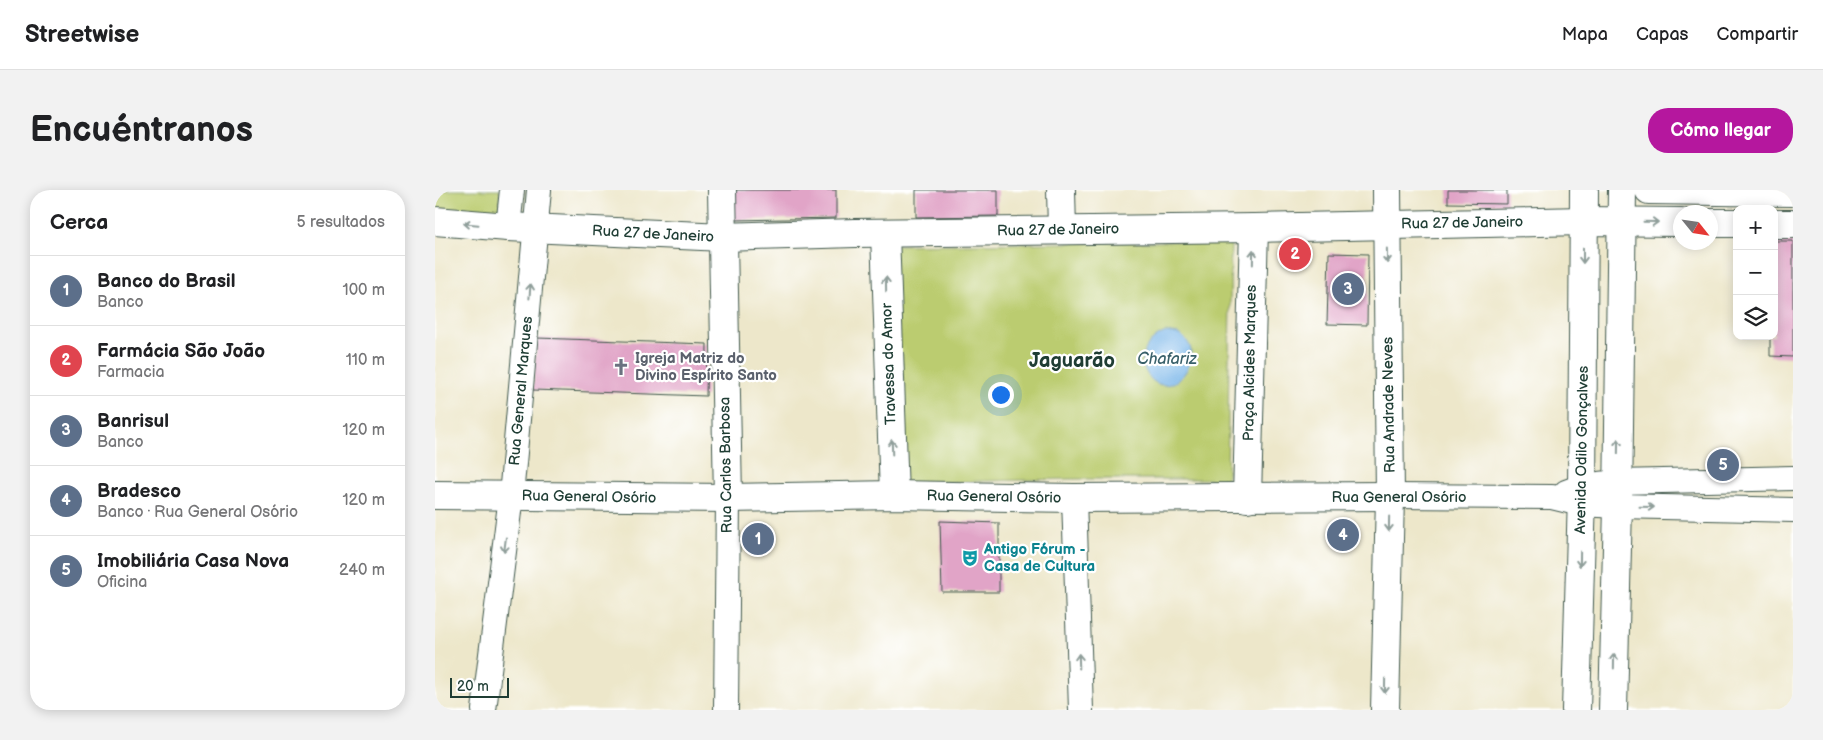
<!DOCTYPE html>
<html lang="es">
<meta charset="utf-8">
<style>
body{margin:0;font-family:"Balsamiq Sans",sans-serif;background:#f2f2f2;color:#202124}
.controls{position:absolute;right:15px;top:15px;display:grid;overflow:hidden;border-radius:10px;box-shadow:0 2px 12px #0003}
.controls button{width:45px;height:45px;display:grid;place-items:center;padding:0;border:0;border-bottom:1px solid #e0e0e0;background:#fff;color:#202124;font:25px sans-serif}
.compass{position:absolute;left:1238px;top:15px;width:45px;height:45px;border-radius:50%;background:#fff;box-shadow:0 2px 12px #0003;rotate:120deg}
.scale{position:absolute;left:15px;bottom:12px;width:59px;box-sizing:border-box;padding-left:5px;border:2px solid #1f3d34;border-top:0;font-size:14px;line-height:18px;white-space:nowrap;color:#1f3d34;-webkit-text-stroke:4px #fff;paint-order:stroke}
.you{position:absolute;left:565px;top:204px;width:18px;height:18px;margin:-12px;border:4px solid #fff;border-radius:50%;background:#1a73e8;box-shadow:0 0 0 8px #1a73e833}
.badge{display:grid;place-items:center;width:32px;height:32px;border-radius:50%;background:#b5179e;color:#fff;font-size:16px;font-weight:700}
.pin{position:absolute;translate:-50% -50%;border:2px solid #fff;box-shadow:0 1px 5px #0006}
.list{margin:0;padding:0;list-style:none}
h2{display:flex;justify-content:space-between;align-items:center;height:65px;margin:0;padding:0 20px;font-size:21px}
h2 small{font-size:16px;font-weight:400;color:#757577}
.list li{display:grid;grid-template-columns:32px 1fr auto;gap:15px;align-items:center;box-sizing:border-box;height:70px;padding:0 20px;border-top:1px solid #e0e0e0}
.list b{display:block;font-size:19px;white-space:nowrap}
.list p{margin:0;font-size:16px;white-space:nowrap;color:#757577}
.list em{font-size:16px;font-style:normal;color:#757577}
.icon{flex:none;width:28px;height:28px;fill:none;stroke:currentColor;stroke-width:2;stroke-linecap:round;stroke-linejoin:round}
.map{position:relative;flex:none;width:1358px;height:520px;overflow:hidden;border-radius:20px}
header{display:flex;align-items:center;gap:30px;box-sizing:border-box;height:70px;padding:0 25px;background:#fff;border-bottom:1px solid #e0e0e0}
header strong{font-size:24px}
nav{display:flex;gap:28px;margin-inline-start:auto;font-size:18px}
.intro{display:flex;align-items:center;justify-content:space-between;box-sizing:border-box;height:120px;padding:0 30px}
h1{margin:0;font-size:35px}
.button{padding:12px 22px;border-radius:20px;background:#b5179e;color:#fff;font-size:18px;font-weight:700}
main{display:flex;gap:30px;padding:0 30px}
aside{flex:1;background:#fff;border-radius:20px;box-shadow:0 2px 12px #0003}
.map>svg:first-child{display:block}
</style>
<header>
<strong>Streetwise</strong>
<nav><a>Mapa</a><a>Capas</a><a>Compartir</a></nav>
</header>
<div class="intro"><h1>Encuéntranos</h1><a class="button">Cómo llegar</a></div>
<main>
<aside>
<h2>Cerca<small>5 resultados</small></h2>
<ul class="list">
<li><span class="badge" style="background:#5c6f8a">1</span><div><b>Banco do Brasil</b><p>Banco</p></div><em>100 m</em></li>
<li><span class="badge" style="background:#e0444e">2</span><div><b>Farmácia São João</b><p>Farmacia</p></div><em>110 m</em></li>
<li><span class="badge" style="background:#5c6f8a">3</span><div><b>Banrisul</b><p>Banco</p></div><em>120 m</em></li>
<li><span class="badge" style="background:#5c6f8a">4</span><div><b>Bradesco</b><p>Banco · Rua General Osório</p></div><em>120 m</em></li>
<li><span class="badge" style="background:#5c6f8a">5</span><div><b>Imobiliária Casa Nova</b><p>Oficina</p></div><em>240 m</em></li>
</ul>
</aside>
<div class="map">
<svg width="1358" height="520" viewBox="0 0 1358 520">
<rect width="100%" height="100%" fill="#fff"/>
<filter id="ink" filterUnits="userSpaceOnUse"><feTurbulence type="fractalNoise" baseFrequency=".02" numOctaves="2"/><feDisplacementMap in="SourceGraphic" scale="10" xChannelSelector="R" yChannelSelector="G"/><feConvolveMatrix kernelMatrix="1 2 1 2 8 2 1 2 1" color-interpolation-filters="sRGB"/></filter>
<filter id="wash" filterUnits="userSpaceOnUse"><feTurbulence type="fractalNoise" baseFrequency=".0096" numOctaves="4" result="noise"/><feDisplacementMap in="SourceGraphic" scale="20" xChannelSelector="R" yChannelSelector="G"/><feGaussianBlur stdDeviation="1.12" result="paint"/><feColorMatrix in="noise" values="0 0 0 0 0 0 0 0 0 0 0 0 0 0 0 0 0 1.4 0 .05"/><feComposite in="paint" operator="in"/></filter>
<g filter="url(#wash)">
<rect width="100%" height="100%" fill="#ede7ca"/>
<!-- green -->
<g fill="#bbcc6f" stroke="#6d8452">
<path d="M0,0H65L64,30L0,26Z"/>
<path d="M796,51L792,289H633L464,293L458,55Z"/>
</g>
<!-- water -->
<path fill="#75b3e8" stroke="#4a788e" d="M731,142C734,143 739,143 743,144C779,162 733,221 711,182C702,164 715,148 731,142Z"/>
<g id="blocks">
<!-- building -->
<g fill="#e1a4c7">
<path d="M299,0H401V28L298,30Z"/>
<path d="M481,0H563V26L481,27Z"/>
<path d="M1013,0H1072V14L1013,13Z"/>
<path d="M1339,51H1358V167L1335,166V146H1339Z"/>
<path d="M894,63L933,64L932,135L892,134Z"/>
<path d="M102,148L272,154L271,206L98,200Z"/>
<path d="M505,331L564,333V402H507Z"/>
</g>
</g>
</g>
<g filter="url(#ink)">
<use href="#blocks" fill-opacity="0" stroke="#3e564a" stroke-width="1"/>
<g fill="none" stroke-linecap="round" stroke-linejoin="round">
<!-- street casing -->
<g stroke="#3e564a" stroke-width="26">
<g id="street">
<path d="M73,37L77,0"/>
<path d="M1131,302L1147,296L1182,292L1358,288"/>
<path d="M955,306L1117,307L1146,314L1183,316L1358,320"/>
<path d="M639,308L646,520"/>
<path d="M49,520L76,306L104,0"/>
<path d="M291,520L293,308"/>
</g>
</g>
<!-- secondary casing -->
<g stroke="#3e564a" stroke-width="30">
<g id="secondary">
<path d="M287,0L293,308"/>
<path d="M626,0L627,40"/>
<path d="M1214,0L1358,2"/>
<path d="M0,31L73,37L288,47L420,43L819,38L1148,31L1246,32"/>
<path d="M1276,33H1302"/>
<path d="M1339,34H1358"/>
<path d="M450,43L459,305"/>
<path d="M0,305L293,308L459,305L639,308L955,306"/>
<path d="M812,308L819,38"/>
<path d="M950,520L955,306L952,0"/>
<path d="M1141,520L1147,305L1149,0"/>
<path d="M1178,520L1183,316L1187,0"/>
</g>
</g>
<!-- street -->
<use href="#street" stroke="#fff" stroke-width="24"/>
<!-- secondary -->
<use href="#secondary" stroke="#fff" stroke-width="28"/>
</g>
<!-- one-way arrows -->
<defs><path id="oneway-shaft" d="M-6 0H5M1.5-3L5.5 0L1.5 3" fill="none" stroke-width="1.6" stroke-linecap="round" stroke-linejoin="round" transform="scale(1.25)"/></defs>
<g stroke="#8f9e9a">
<use href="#oneway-shaft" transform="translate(1216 32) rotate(1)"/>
<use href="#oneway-shaft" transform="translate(36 34) rotate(-175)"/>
<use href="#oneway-shaft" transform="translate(952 66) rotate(89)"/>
<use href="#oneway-shaft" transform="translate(1148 66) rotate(90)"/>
<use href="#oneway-shaft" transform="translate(818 67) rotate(-89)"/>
<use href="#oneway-shaft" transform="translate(451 94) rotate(-91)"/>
<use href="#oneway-shaft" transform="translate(95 101) rotate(-85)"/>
<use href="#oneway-shaft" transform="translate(1183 256) rotate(-89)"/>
<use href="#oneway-shaft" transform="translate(457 257) rotate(-92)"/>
<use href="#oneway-shaft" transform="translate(1212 317) rotate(1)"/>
<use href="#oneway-shaft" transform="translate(954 334) rotate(91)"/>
<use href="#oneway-shaft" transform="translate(70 355) rotate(97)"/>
<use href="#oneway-shaft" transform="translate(1145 369) rotate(91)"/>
<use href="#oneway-shaft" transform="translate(644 471) rotate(-92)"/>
<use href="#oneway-shaft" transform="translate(1179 471) rotate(-89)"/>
<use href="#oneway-shaft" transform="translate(950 496) rotate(91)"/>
</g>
</g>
<!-- icons -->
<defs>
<g id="church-bare" transform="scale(1.35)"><path d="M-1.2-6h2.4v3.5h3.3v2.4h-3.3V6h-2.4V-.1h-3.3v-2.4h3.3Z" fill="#6b7280" stroke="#fff" stroke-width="2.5" paint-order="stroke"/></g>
<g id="theatre-bare" transform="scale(1.35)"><path d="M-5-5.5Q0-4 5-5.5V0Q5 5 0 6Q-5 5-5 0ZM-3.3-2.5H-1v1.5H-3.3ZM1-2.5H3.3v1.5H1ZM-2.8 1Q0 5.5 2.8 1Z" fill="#0f9aa8" stroke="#fff" stroke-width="2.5" paint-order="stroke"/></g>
</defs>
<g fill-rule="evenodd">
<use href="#church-bare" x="186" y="177"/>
<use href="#theatre-bare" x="535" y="368"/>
</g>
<g text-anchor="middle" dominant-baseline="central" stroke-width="4.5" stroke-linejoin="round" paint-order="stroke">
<!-- street labels -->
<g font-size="15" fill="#1f3d34" stroke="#fff">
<text transform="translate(1027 33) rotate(-1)">Rua 27 de Janeiro</text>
<text transform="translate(623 40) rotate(-1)">Rua 27 de Janeiro</text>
<text transform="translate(218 44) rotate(3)">Rua 27 de Janeiro</text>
<text transform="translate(815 173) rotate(-89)">Praça Alcides Marques</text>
<text transform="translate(454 174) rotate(-92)">Travessa do Amor</text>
<text transform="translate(86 201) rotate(-85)">Rua General Marques</text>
<text transform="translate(954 215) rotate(-91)">Rua Andrade Neves</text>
<text transform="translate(1147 260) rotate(-89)">Avenida Odilo Gonçalves</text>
<text transform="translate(291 275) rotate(-91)">Rua Carlos Barbosa</text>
<text transform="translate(154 307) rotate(1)">Rua General Osório</text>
<text transform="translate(559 307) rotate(1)">Rua General Osório</text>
<text x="964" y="307">Rua General Osório</text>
</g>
<!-- worship labels -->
<g font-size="15" font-weight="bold" fill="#5b616d" stroke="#fff" text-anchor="start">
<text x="200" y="168">Igreja Matriz do<tspan x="200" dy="17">Divino Espírito Santo</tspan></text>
</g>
<!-- culture labels -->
<g font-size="15" font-weight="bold" fill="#0d838f" stroke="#fff" text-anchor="start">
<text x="549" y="359">Antigo Fórum -<tspan x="549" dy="17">Casa de Cultura</tspan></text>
</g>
<!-- water labels -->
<g font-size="16" font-style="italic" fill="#39606a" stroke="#fff">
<text x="732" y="169">Chafariz</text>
</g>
<!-- district labels -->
<g font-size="20" font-weight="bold" fill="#1f3d34" stroke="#fff">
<text x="637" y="171">Jaguarão</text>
</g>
</g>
</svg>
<div class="controls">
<button>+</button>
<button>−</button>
<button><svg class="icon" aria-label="layers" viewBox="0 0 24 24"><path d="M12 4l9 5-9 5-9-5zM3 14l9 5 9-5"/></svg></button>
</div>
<svg class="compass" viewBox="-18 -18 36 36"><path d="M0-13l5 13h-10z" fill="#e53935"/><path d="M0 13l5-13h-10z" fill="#757577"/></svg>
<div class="scale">20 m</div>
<div class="you"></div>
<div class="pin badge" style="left:323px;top:349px;background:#5c6f8a">1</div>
<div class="pin badge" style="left:860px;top:64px;background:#e0444e">2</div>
<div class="pin badge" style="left:913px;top:99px;background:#5c6f8a">3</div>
<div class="pin badge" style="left:908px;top:345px;background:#5c6f8a">4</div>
<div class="pin badge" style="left:1288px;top:275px;background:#5c6f8a">5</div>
</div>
</main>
